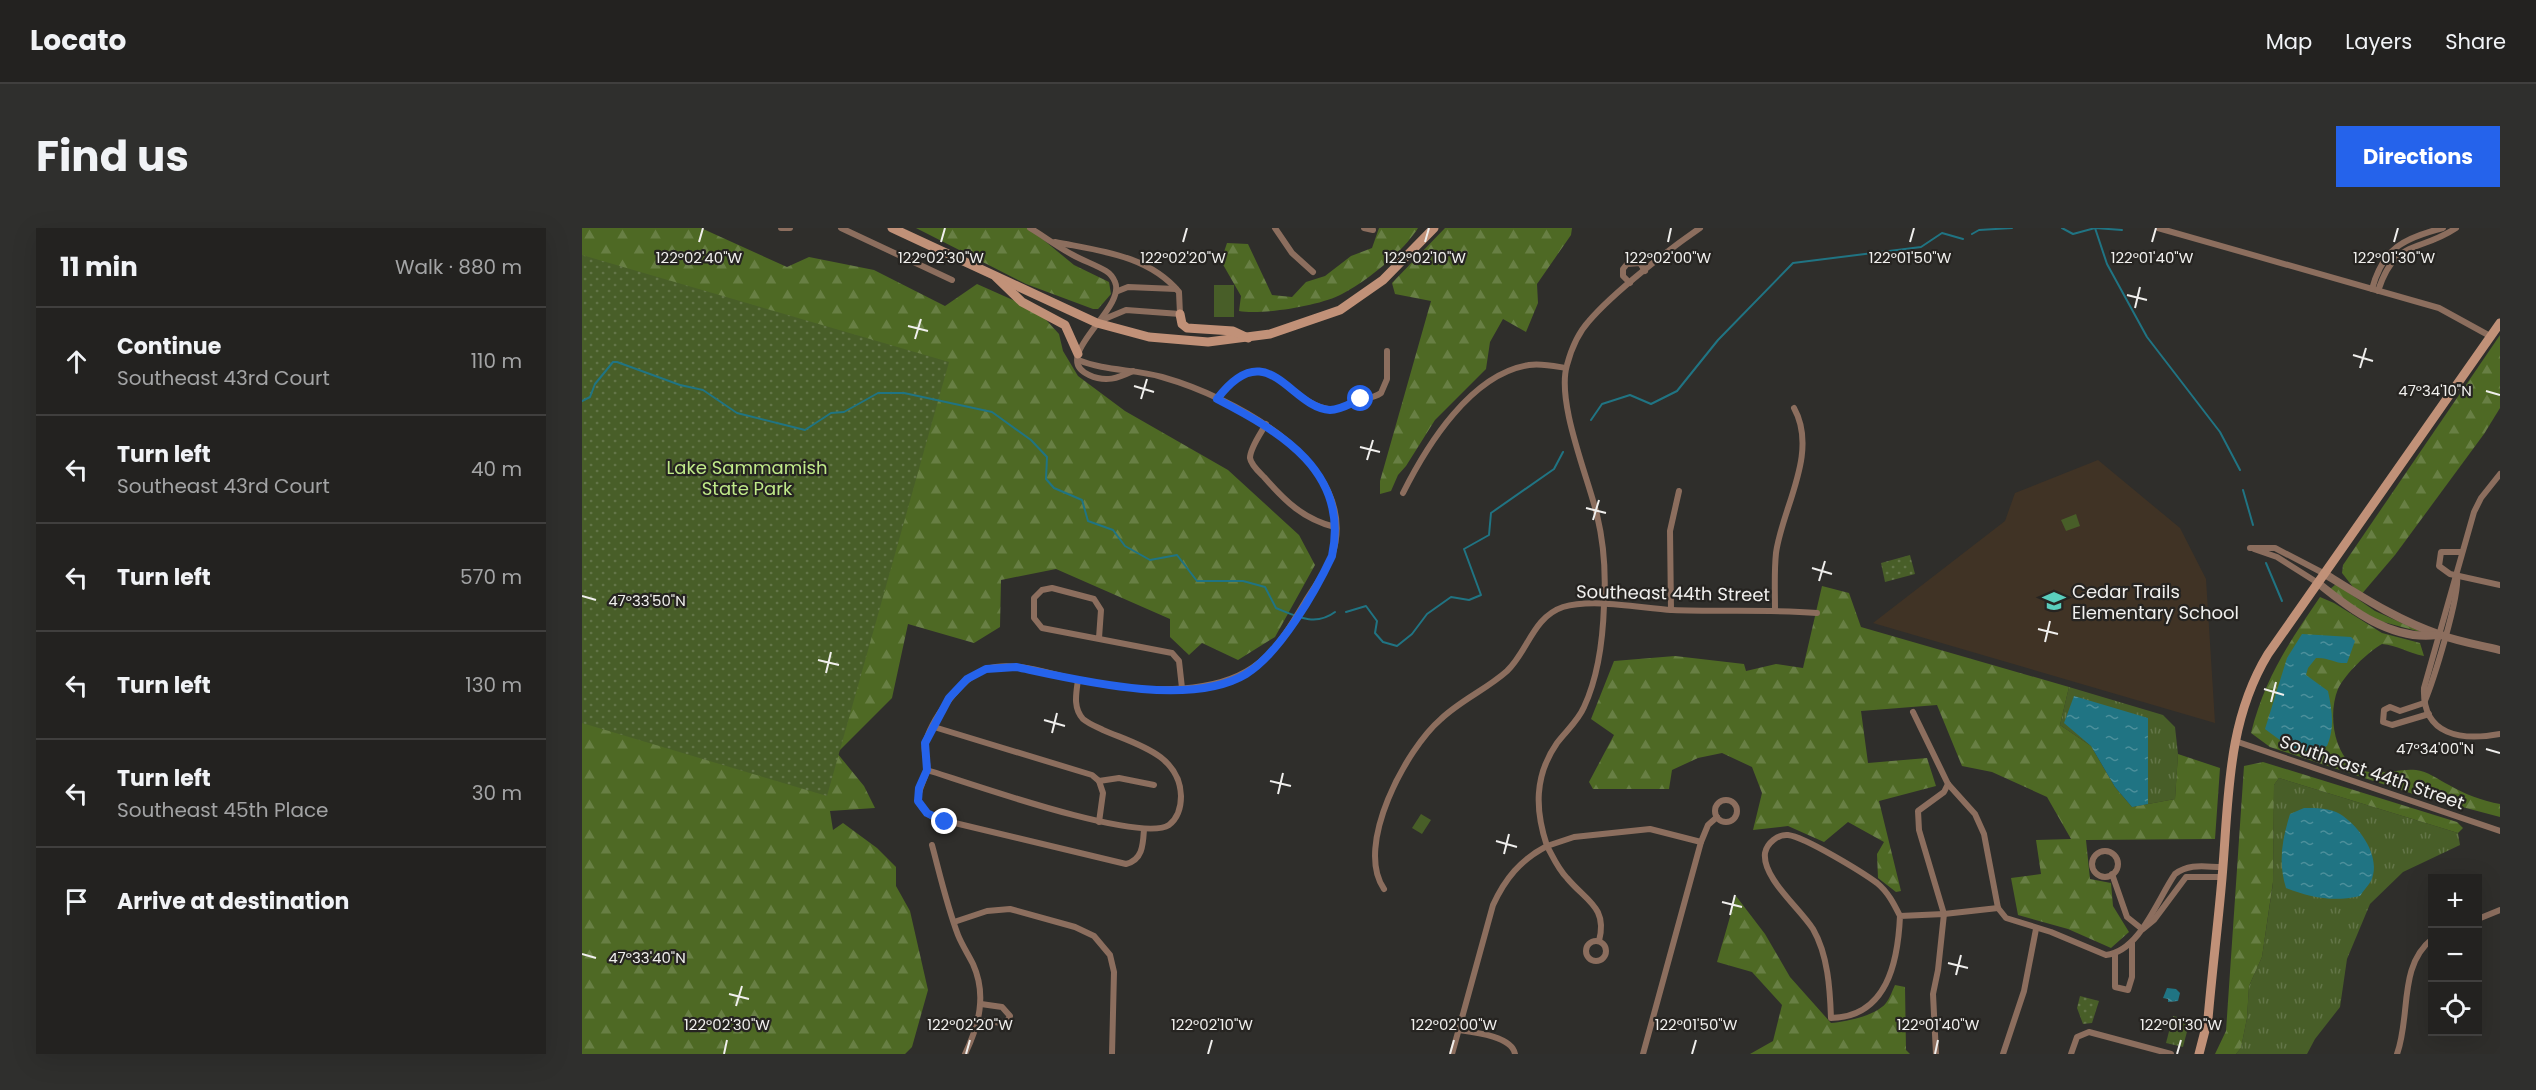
<!DOCTYPE html>
<meta charset="utf-8">
<style>
body{margin:0;font-family:Poppins,sans-serif;background:#2f2f2d;color:#f1f3f6}
.controls{position:absolute;right:18px;bottom:18px;display:grid;overflow:hidden;border-radius:0px;box-shadow:0 6px 24px #0002}
.controls button{width:54px;height:54px;display:grid;place-items:center;padding:0;border:0;border-bottom:2px solid #403f3e;background:#232220;color:#f1f3f6;font:30px sans-serif}
.stop{position:absolute;width:18px;height:18px;margin:-14px;border:4px solid #2563eb;border-radius:50%;background:#fff}
.stop.end{background:#2563eb;border-color:#fff;box-shadow:0 2px 6px #0008}
.list{margin:0;padding:0;list-style:none}
h2{display:flex;justify-content:space-between;align-items:center;height:78px;margin:0;padding:0 24px;font-size:26px}
h2 small{font-size:20px;font-weight:400;color:#a3a4a5}
.list li{display:grid;grid-template-columns:39px 1fr auto;gap:18px;align-items:center;box-sizing:border-box;height:108px;padding:0 24px;border-top:2px solid #403f3e}
.list b{display:block;font-size:22px;white-space:nowrap}
.list p{margin:0;font-size:20px;white-space:nowrap;color:#a3a4a5}
.list em{font-size:20px;font-style:normal;color:#a3a4a5}
.icon{flex:none;width:33px;height:33px;fill:none;stroke:currentColor;stroke-width:2;stroke-linecap:round;stroke-linejoin:round}
.map{position:relative;flex:none;width:1918px;height:826px;overflow:hidden;border-radius:0px}
header{display:flex;align-items:center;gap:36px;box-sizing:border-box;height:84px;padding:0 30px;background:#232220;border-bottom:2px solid #403f3e}
header strong{font-size:28px}
nav{display:flex;gap:33px;margin-inline-start:auto;font-size:21px}
.intro{display:flex;align-items:center;justify-content:space-between;box-sizing:border-box;height:144px;padding:0 36px}
h1{margin:0;font-size:42px}
.button{padding:15px 27px;border-radius:0px;background:#2563eb;color:#fff;font-size:21px;font-weight:700}
main{display:flex;gap:36px;padding:0 36px}
aside{flex:1;background:#232220;border-radius:0px;box-shadow:0 6px 24px #0002}
.map>svg:first-child{display:block}
</style>
<header>
<strong>Locato</strong>
<nav><a>Map</a><a>Layers</a><a>Share</a></nav>
</header>
<div class="intro"><h1>Find us</h1><a class="button">Directions</a></div>
<main>
<aside>
<h2>11 min<small>Walk · 880 m</small></h2>
<ul class="list">
<li><svg class="icon" aria-label="ahead" viewBox="0 0 24 24"><path d="M12 20V5M6 11l6-6 6 6"/></svg><div><b>Continue</b><p>Southeast 43rd Court</p></div><em>110 m</em></li>
<li><svg class="icon" aria-label="left" viewBox="0 0 24 24"><path d="M17 20v-9H6M10 6l-5 5 5 5"/></svg><div><b>Turn left</b><p>Southeast 43rd Court</p></div><em>40 m</em></li>
<li><svg class="icon" aria-label="left" viewBox="0 0 24 24"><path d="M17 20v-9H6M10 6l-5 5 5 5"/></svg><div><b>Turn left</b></div><em>570 m</em></li>
<li><svg class="icon" aria-label="left" viewBox="0 0 24 24"><path d="M17 20v-9H6M10 6l-5 5 5 5"/></svg><div><b>Turn left</b></div><em>130 m</em></li>
<li><svg class="icon" aria-label="left" viewBox="0 0 24 24"><path d="M17 20v-9H6M10 6l-5 5 5 5"/></svg><div><b>Turn left</b><p>Southeast 45th Place</p></div><em>30 m</em></li>
<li><svg class="icon" aria-label="arrive" viewBox="0 0 24 24"><path d="M6 21V4h12l-3 4 3 4H6"/></svg><div><b>Arrive at destination</b></div></li>
</ul>
</aside>
<div class="map">
<svg width="1918" height="826" viewBox="0 0 1918 826">
<defs>
<pattern id="grass-tufts" width="24" height="20" patternUnits="userSpaceOnUse" patternTransform="scale(1.5)"><rect width="24" height="20" fill="#485e28"/><path d="M3 7l-1-3M5 7V3M7 7l1-3M15 17l-1-3M17 17v-4M19 17l1-3" fill="none" stroke="#637548"/></pattern>
<pattern id="forest-firs" width="22" height="20" patternUnits="userSpaceOnUse" patternTransform="scale(1.5)"><rect width="22" height="20" fill="#4e6924"/><path d="M5 1l3.5 6h-7zM16 11l3.5 6h-7z" fill="#687f44"/></pattern>
<pattern id="park-dots" width="8" height="8" patternUnits="userSpaceOnUse" patternTransform="scale(1.5)"><rect width="8" height="8" fill="#485e28"/><path d="M2 2h.1M6 6h.1" fill="none" stroke="#637548" stroke-width="1.8" stroke-linecap="round"/></pattern>
<pattern id="water-ripples" width="26" height="14" patternUnits="userSpaceOnUse" patternTransform="scale(1.5)"><rect width="26" height="14" fill="#207483"/><path d="M2 4q2-2 4 0t4 0M15 11q2-2 4 0t4 0" fill="none" stroke="#4c8f9b"/></pattern>
</defs>
<rect width="100%" height="100%" fill="#2f2e2b"/>
<!-- education -->
<path fill="#403325" d="M1516,232L1598,300L1624,351L1633,495L1291,395L1423,293L1433,265Z"/>
<!-- grass -->
<g fill="url(#grass-tufts)">
<path d="M1487,459L1581,487L1593,499L1596,526L1593,571L1550,579L1509,518L1478,497Z"/>
<path d="M1697,550L1876,605L1878,617L1821,644L1788,676L1765,731L1758,779L1733,811L1725,826H1654L1659,820L1665,790L1667,758L1680,729L1691,655L1692,557Z"/>
<path d="M1591,788L1608,792L1601,819L1584,815Z"/>
</g>
<!-- forest -->
<g fill="url(#forest-firs)">
<path d="M0,0H119L205,39L227,29L292,42L363,78L395,56L456,83L477,106L481,123L496,148L543,183L646,242L717,307L733,337L693,409L656,432L620,415L607,427L588,409V391L474,341L419,352L418,399L392,415L326,396L310,470L255,525L282,558L293,580L248,583L251,602L261,595L295,620L314,639V658L328,683L346,762L330,819L323,826H0Z"/>
<path d="M334,0H447L492,37L527,54L529,66L516,81H511L444,56Z"/>
<path d="M797,0H836C821,24 785,53 760,66C738,78 680,87 657,83L659,68L639,33L645,15L666,16L690,67L710,69L724,54L743,48L769,28L790,20Z"/>
<path d="M863,0H990L989,7L955,56L956,75L944,104L921,91L908,114L904,141L853,192L824,238L816,247L809,263L798,266V253L849,73L813,66L810,55Z"/>
<path d="M1918,107V180L1902,206L1813,327L1778,368L1760,345L1761,337Z"/>
<path d="M1754,356L1793,383L1842,405L1794,392L1747,362Z"/>
<path d="M1240,358L1267,365L1279,399L1487,459L1478,497L1509,518L1533,559L1550,579L1593,571L1596,526L1638,540L1633,611L1504,612L1508,651L1529,655L1531,678L1547,704L1529,720L1486,701L1436,687L1429,650L1459,646L1454,612L1489,611L1465,569L1410,544L1380,538L1355,477L1279,483L1286,535L1345,530L1354,558L1297,573L1319,663L1314,664L1296,650L1295,626L1302,614L1266,594L1242,614L1206,598L1171,602L1180,565L1170,539L1140,525L1116,530L1090,542L1087,561H1011L1007,554L1032,507L1009,491L1032,433L1093,428L1162,436L1164,443L1194,436L1221,440Z"/>
<path d="M1738,369L1752,375L1800,405L1838,415L1842,428C1826,425 1815,417 1800,416C1785,425 1764,445 1756,461C1746,485 1751,527 1775,540C1792,550 1815,540 1834,542C1845,543 1857,552 1867,557C1882,566 1901,573 1918,576V589L1831,566L1688,519L1669,505C1683,450 1706,416 1738,369Z"/>
<path d="M1681,534L1875,594L1881,600L1876,605L1697,550L1692,557L1691,654L1680,729L1667,758L1665,790L1659,820L1654,826H1633L1644,803L1662,538Z"/>
<path d="M1154,668L1183,706L1208,749L1249,795C1264,794 1295,787 1304,775C1308,770 1310,763 1313,757L1323,759L1324,822L1328,826H1168L1191,813L1200,777L1170,744L1135,734Z"/>
</g>
<!-- park -->
<g fill="url(#park-dots)">
<path d="M0,27L367,134L245,568L0,495Z"/>
<path d="M1328,327L1333,346L1303,354L1299,335Z"/>
<path d="M1498,768L1517,773L1510,795L1501,796L1495,780Z"/>
</g>
<!-- pitch -->
<g fill="#485e28">
<rect x="632" y="57" width="20" height="32"/>
<path d="M1494,286L1498,298L1484,303L1479,292Z"/>
<path d="M839,586L849,592L840,606L830,600Z"/>
</g>
<!-- water -->
<g fill="url(#water-ripples)">
<path d="M1720,406L1769,409L1773,413L1765,435C1754,436 1746,429 1734,430L1726,440L1724,447L1746,463C1750,482 1753,500 1745,518C1718,530 1706,518 1683,501L1705,430Z"/>
<path d="M1492,468L1566,490V576L1550,579L1533,559L1509,518L1482,495Z"/>
<path d="M1722,580C1734,580 1748,580 1758,586C1778,599 1800,629 1789,653C1786,658 1781,663 1778,668C1751,674 1730,670 1704,660C1696,634 1700,612 1708,586Z"/>
<path d="M1585,760L1594,761L1598,765L1596,773L1586,774V771L1581,770Z"/>
</g>
<g fill="none" stroke-linecap="round" stroke-linejoin="round">
<!-- stream -->
<g stroke="#207483" stroke-width="2">
<path d="M1480,0L1491,6L1513,0L1540,2"/>
<path d="M1513,0L1525,36L1565,109L1638,204L1658,242"/>
<path d="M1390,6L1397,2L1430,0"/>
<path d="M0,173L8,169L13,156L31,134H35L98,157L121,162L155,185L223,202L249,185L262,184L296,165H322L410,184L449,212L465,229L464,251L472,260L500,272L506,293L531,302L543,318L568,332L595,327L615,353H661L683,359L694,380C714,388 733,399 753,384"/>
<path d="M1009,192L1020,176L1048,167L1069,176L1095,163L1136,112L1211,35L1339,19L1360,5L1381,11"/>
<path d="M1661,262L1671,297"/>
<path d="M1684,335L1700,373"/>
<path d="M764,384L784,378L795,393L793,405L801,414L815,418L830,406L845,386L869,369L887,372L899,367L882,321L907,307L909,285L972,241L981,224"/>
</g>
<!-- minor -->
<g stroke="#8c6e5e" stroke-width="6">
<path d="M199,0H208"/>
<path d="M259,0L370,52"/>
<path d="M448,0C463,9 476,19 491,27C502,33 514,37 524,43C529,46 531,49 533,54C545,81 466,129 507,147C524,155 536,150 551,143"/>
<path d="M693,0L710,25L731,44"/>
<path d="M782,0L791,2"/>
<path d="M1576,0L1857,80L1908,108"/>
<path d="M473,14C518,23 566,27 597,64L598,86L544,82L520,92"/>
<path d="M1048,55L1041,48V41L1045,36L1058,35L1063,43"/>
<path d="M1790,61C1801,20 1822,10 1861,0"/>
<path d="M536,63L546,59L594,61"/>
<path d="M1796,63C1814,9 1835,26 1874,0"/>
<path d="M496,132C523,143 552,141 580,149C651,169 781,236 750,328C744,344 732,359 723,374C696,419 678,449 621,458C580,465 539,460 498,452C469,447 433,432 404,441C379,450 348,493 343,517C341,526 347,533 345,541C340,563 325,573 352,590L544,636C561,632 561,616 562,601"/>
<path d="M635,171C684,106 705,175 746,181C757,183 766,176 777,172C785,170 792,170 799,165L805,151V123"/>
<path d="M684,196C679,205 668,220 668,230C669,237 677,244 682,249C703,273 721,291 753,299"/>
<path d="M1918,246L1899,270L1892,284L1842,460C1840,508 1880,513 1918,506"/>
<path d="M821,265C845,217 889,146 947,137C959,135 972,138 984,140"/>
<path d="M1668,320H1693L1743,346"/>
<path d="M1672,321L1695,329L1736,355"/>
<path d="M1880,324H1859L1857,338L1868,346L1918,357"/>
<path d="M1193,381C1193,363 1192,344 1194,325C1200,280 1237,225 1212,180"/>
<path d="M1089,382L1088,303L1097,263"/>
<path d="M517,410L519,382L512,371L470,360L460,362L452,370V390L460,400L590,425L597,433L600,460"/>
<path d="M1331,484L1366,556L1393,586L1402,606L1416,680L1424,690L1469,704L1524,727C1558,723 1575,672 1593,646C1608,635 1623,639 1640,639"/>
<path d="M1847,486L1810,497L1801,494L1802,482L1808,479L1818,483L1842,475C1851,454 1878,368 1875,348"/>
<path d="M352,499L510,547L517,553L537,550L572,557"/>
<path d="M1653,513L1918,603"/>
<path d="M345,542C384,554 558,616 587,597C596,590 599,579 599,568C598,526 553,516 521,502C515,499 507,496 501,491C491,480 494,466 496,452"/>
<path d="M517,553L521,565L517,594"/>
<path d="M1366,556L1362,564L1336,583L1337,602L1362,686L1416,680"/>
<circle cx="1144" cy="583" r="11"/>
<path d="M350,617C358,647 365,678 376,707C380,717 386,726 391,736C405,767 397,797 383,826"/>
<circle cx="1523" cy="636" r="13"/>
<path d="M1530,646L1545,689L1560,701"/>
<path d="M802,661C772,618 824,521 859,491C879,472 905,461 925,443C946,423 951,389 981,379C1011,370 1058,380 1090,382C1139,384 1187,381 1235,385"/>
<path d="M1318,688C1316,734 1305,789 1249,790C1248,761 1246,727 1231,701C1218,680 1180,650 1183,625C1185,615 1196,606 1206,607C1223,609 1280,644 1295,655C1306,664 1312,676 1318,688L1362,686L1356,742L1351,766L1354,826"/>
<path d="M1896,691L1918,682"/>
<path d="M372,694L405,683L428,681L493,699L512,708L528,727L532,744L530,826"/>
<path d="M1561,701L1572,692L1604,649H1640"/>
<circle cx="1014" cy="723" r="10"/>
<path d="M1017,713C1026,679 1004,673 985,650C976,641 971,629 965,618L992,609L1068,601L1119,614"/>
<path d="M1533,726V759L1546,762L1550,749V715"/>
<path d="M396,793L424,795L428,788L420,779L399,776"/>
<path d="M876,802C891,804 930,808 933,826"/>
<path d="M870,826L911,677C923,651 938,632 965,618C953,582 952,548 975,515C984,503 996,493 1002,479C1016,449 1021,409 1022,377C1024,347 1022,316 1015,287C1006,249 974,174 985,137C989,122 996,105 1007,93C1032,64 1086,22 1118,0"/>
<path d="M1061,826L1119,614L1126,597L1135,589"/>
<path d="M1421,826L1442,763L1454,701"/>
<path d="M1489,826L1495,809L1507,804L1589,826"/>
<path d="M1815,826C1829,788 1816,738 1850,711"/>
</g>
<!-- tertiary -->
<g stroke="#8c6e5e" stroke-width="8">
<path d="M1743,346C1780,369 1817,393 1859,407C1878,414 1898,417 1918,422"/>
<path d="M1736,355C1769,382 1810,413 1855,407"/>
</g>
<!-- secondary -->
<g stroke="#c19178" stroke-width="9">
<path d="M310,0L515,95L567,109L626,114L688,106L758,82L801,52L852,0"/>
<path d="M414,49L440,74L483,97L496,126"/>
<path d="M598,86L600,96L605,100L651,103L666,110"/>
<path d="M1617,826L1626,791C1630,744 1636,697 1640,650C1647,572 1644,495 1686,426L1918,95"/>
</g>
</g>
<g fill="none" stroke-linecap="round" stroke-linejoin="round">
<!-- route -->
<path stroke="#2563eb" stroke-width="8" d="M363,594L345,585L336,573L337,560L345,542L343,515L367,470L385,451L404,441L434,439C495,452 608,480 664,446C698,425 733,364 750,328C768,244 699,204 635,171C686,104 708,180 748,182C759,182 769,175 779,171"/>
</g>
<!-- ticks -->
<path fill="none" stroke="#f0efed" stroke-width="2" d="M117,14L121,0M359,14L363,0M601,14L605,0M843,14L847,0M1086,14L1089,0M1328,14L1332,0M1570,14L1574,0M1812,14L1816,0M1545,67L1565,72M1553,80L1558,59M326,98L346,103M333,111L339,91M1771,127L1791,133M1778,140L1784,120M552,158L572,164M1904,163L1918,167M559,171L565,151M778,219L798,224M785,232L791,212M1004,280L1024,285M1011,292L1017,272M1230,340L1250,346M1237,353L1243,333M0,368L14,372M1456,401L1476,406M1463,414L1468,393M236,432L257,437M244,445L249,424M1682,461L1702,467M1689,474L1694,454M462,492L483,498M470,505L475,485M1904,521L1918,525M688,553L709,558M696,566L701,545M914,613L935,619M922,626L927,606M1140,674L1160,679M1148,687L1153,667M0,726L14,730M1366,735L1386,740M1374,747L1379,727M147,766L167,771M154,778L160,758M142,826L145,812M384,826L388,812M626,826L630,812M868,826L872,812M1110,826L1114,812M1353,826L1356,812M1595,826L1599,812"/>
<!-- icons -->
<defs>
<g id="school-bare" transform="scale(1.8)"><path d="M0-5L7-2L0 1L-7-2ZM-4 1L0 2.5L4 1V4Q0 6-4 4Z" fill="#5acebd" stroke="#262421" stroke-width="2.5" paint-order="stroke"/></g>
</defs>
<g fill-rule="evenodd">
<use href="#school-bare" x="1472" y="373"/>
</g>
<g text-anchor="middle" dominant-baseline="central" stroke-width="4.5" stroke-linejoin="round" paint-order="stroke">
<!-- park labels -->
<g font-size="18" fill="#bfe989" stroke="#262421">
<text x="165" y="239">Lake Sammamish<tspan x="165" dy="21">State Park</tspan></text>
</g>
<!-- poi labels -->
<g font-size="18" fill="#f0efed" stroke="#262421" text-anchor="start">
<text x="1490" y="363">Cedar Trails<tspan x="1490" dy="21">Elementary School</tspan></text>
</g>
<!-- street labels -->
<g font-size="18" fill="#f0efed" stroke="#262421">
<text transform="translate(1091 365) rotate(1)">Southeast 44th Street</text>
<text transform="translate(1790 544) rotate(19)">Southeast 44th Street</text>
</g>
</g>
<g font-size="15" text-anchor="middle" fill="#f0efed" stroke="#262421" stroke-width="4.5" stroke-linejoin="round" paint-order="stroke">
<text x="117" y="35">122°02'40"W</text>
<text x="359" y="35">122°02'30"W</text>
<text x="601" y="35">122°02'20"W</text>
<text x="843" y="35">122°02'10"W</text>
<text x="1086" y="35">122°02'00"W</text>
<text x="1328" y="35">122°01'50"W</text>
<text x="1570" y="35">122°01'40"W</text>
<text x="1812" y="35">122°01'30"W</text>
<text x="1853" y="168">47°34'10"N</text>
<text x="65" y="378">47°33'50"N</text>
<text x="1853" y="526">47°34'00"N</text>
<text x="65" y="735">47°33'40"N</text>
<text x="145" y="802">122°02'30"W</text>
<text x="388" y="802">122°02'20"W</text>
<text x="630" y="802">122°02'10"W</text>
<text x="872" y="802">122°02'00"W</text>
<text x="1114" y="802">122°01'50"W</text>
<text x="1356" y="802">122°01'40"W</text>
<text x="1599" y="802">122°01'30"W</text>
</g>
</svg>
<div class="controls">
<button>+</button>
<button>−</button>
<button><svg class="icon" aria-label="locate" viewBox="0 0 24 24"><circle cx="12" cy="12" r="6"/><path d="M12 2v4M12 18v4M2 12h4M18 12h4"/></svg></button>
</div>
<div class="stop" style="left:779px;top:171px"></div>
<div class="stop end" style="left:363px;top:594px"></div>
</div>
</main>
